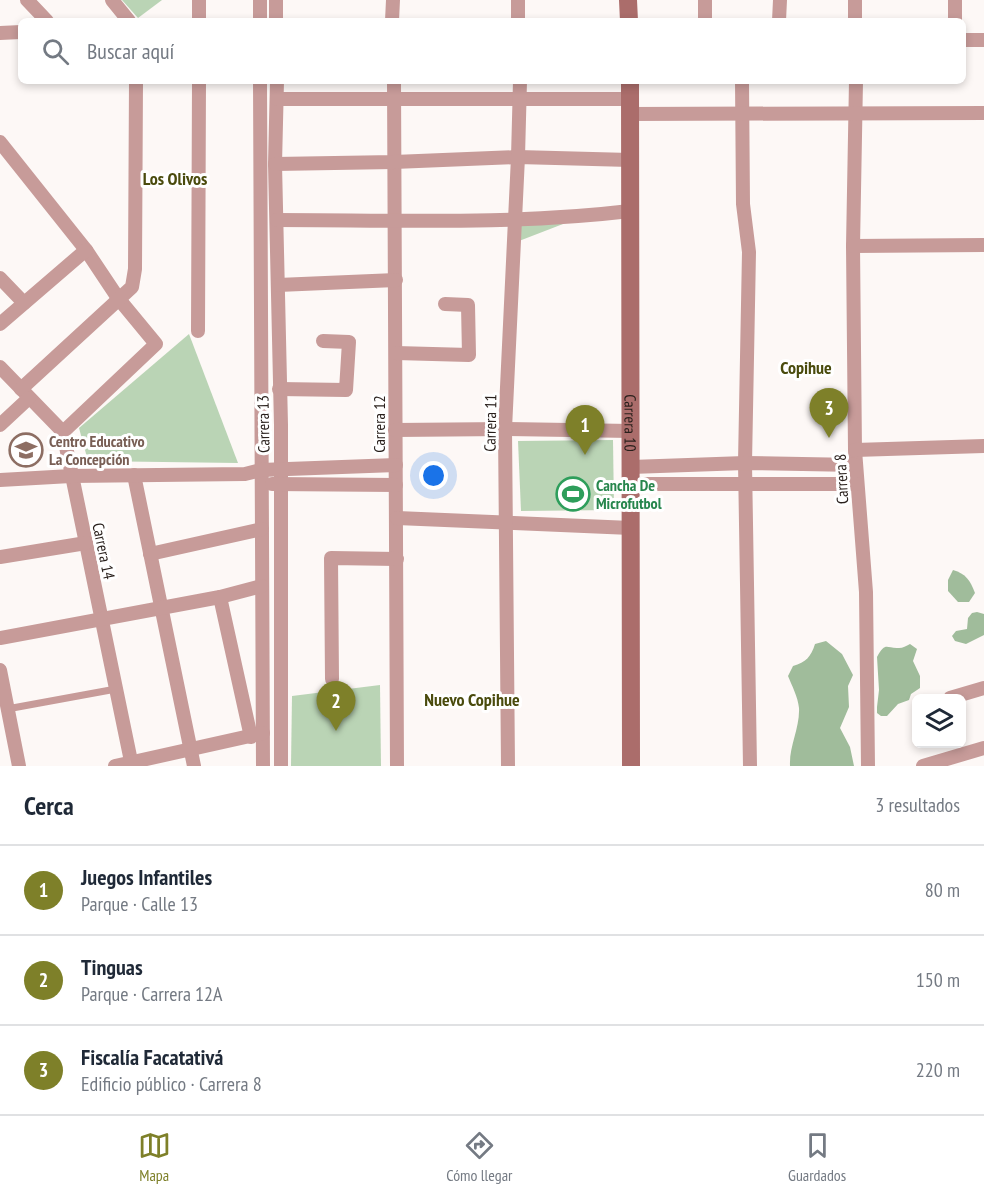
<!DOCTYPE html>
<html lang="es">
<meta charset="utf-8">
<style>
body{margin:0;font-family:"PT Sans Narrow",sans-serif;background:#f6f6f7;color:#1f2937}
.controls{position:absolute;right:18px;bottom:18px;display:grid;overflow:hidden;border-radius:9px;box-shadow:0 3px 9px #0003}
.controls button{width:54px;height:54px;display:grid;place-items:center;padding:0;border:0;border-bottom:2px solid #e0e1e3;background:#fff;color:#1f2937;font:30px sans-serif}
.you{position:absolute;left:434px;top:476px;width:21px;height:21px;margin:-15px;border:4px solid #fff;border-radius:50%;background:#1a73e8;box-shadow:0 0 0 9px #1a73e833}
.badge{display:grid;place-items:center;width:39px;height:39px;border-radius:50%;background:#7e8029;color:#fff;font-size:20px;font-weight:700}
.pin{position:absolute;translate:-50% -50px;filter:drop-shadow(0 2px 3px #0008)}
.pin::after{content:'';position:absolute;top:32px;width:21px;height:18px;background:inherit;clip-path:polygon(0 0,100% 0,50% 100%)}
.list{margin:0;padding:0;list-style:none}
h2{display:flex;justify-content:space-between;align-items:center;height:78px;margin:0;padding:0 24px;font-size:26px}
h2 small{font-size:20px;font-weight:400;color:#747a83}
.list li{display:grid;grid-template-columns:39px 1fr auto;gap:18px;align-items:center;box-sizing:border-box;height:90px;padding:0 24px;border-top:2px solid #e0e1e3}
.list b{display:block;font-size:22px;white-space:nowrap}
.list p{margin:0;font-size:20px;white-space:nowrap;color:#747a83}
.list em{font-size:20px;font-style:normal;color:#747a83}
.icon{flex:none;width:33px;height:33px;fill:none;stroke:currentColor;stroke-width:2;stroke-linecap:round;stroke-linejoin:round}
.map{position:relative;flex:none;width:984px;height:766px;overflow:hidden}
.search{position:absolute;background:#fff;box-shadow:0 3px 9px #0003;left:18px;right:18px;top:18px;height:66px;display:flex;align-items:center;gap:15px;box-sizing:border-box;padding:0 21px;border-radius:9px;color:#747a83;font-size:22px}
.sheet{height:348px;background:#fff}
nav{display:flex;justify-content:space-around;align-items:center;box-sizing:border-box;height:84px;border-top:2px solid #e0e1e3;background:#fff;font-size:16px;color:#747a83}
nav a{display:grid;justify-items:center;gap:3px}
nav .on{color:#7e8029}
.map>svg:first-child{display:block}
</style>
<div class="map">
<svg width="984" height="766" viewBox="0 0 984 766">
<rect width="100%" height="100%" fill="#fdf8f6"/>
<!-- green -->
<g fill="#bad4b5">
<path d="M122,0H162L138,18Z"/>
<path d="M519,223L563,224L519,241Z"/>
<path d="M189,334L238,463L88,461L79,428Z"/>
<path d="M613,440L614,510L521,511L518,441Z"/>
<path d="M380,685L381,766H291L292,696Z"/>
</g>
<!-- forest -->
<g fill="#a0bc9b">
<path d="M953,570C966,574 970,580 975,593L969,602H958L948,591V580Z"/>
<path d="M977,612L984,614V635L966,644L955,641L952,636L956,631L967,629L968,618L972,613Z"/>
<path d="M826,641L842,654L853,675L848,686L849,707L840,728L850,747L854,766H790C789,746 800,728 799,708C798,697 792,686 788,676L793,666C806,662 811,657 815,644Z"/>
<path d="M910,644L917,649L913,661L920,676V688L911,694L909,700L898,704L887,716H881L877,713V707L879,690L877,657C886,641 886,649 899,648C903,648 906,646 910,644Z"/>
</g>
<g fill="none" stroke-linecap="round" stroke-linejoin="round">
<!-- lane -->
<path stroke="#c79b99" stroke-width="7" d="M7,709L116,689"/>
<!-- street -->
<g stroke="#c79b99" stroke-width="14">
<path d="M27,0L47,21"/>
<path d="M112,0L129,21"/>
<path d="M199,0V21"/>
<path d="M260,0V21"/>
<path d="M518,0V21"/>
<path d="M855,0V21"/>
<path d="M955,0V21"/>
<path d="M276,21V0"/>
<path d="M392,21L393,0"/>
<path d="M705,21V0"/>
<path d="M779,21L780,0"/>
<path d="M0,33L21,32"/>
<path d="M963,40H984"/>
<path d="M260,81L263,766"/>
<path d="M277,81L275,164L281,425V766"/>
<path d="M394,81L397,766"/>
<path d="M742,81L743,204L749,252L745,463L750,766"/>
<path d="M856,81L853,246L855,450L866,592L868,766"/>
<path d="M277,99H630"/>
<path d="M630,114L984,113"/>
<path d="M0,142L86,250L118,298L156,344L63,432"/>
<path d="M275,164L394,162L518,157L630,160"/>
<path d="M277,220C395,220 513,225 630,211"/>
<path d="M853,246L984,245"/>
<path d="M0,278L24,303"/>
<path d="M278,285L396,280"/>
<path d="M0,324L86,250"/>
<path d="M198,331L199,81"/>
<path d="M396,353L469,355L468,305L445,304"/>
<path d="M0,367L63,432L132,766"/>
<path d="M21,389L132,287L135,269L136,81"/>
<path d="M279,389L346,390L349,342L323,341"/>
<path d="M0,425L29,398"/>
<path d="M395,430L505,429L631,431"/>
<path d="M855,450L984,446"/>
<path d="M631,467L745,463L856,465"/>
<path d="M134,475L194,766"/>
<path d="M0,480L71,476L245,474L261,470L396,465"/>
<path d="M272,484L396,485"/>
<path d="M631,484H857"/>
<path d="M397,518L631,528"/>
<path d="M150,554L262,529"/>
<path d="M0,557L86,543"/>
<path d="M220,597L251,737"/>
<path d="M0,638L220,597L262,586"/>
<path d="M0,670L19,766"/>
<path d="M332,679L331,558L397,559"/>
<path d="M950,698L984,688"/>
<path d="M115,766L263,733"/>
<path d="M508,766L505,429L518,157L520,81"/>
<path d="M923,766L984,748"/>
</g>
<!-- secondary -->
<g stroke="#ab6d6b" stroke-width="18">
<path d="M628,0L629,21"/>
<path id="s1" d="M630,81L631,766"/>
</g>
</g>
<!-- icons -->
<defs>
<g id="school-ring" transform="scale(1.725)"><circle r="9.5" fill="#fff" stroke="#8d6e63" stroke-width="1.5"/><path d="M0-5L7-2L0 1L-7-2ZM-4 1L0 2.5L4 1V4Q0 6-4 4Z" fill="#8d6e63"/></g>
<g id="stadium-ring" transform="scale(1.725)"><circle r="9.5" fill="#fff" stroke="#2e9e5b" stroke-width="1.5"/><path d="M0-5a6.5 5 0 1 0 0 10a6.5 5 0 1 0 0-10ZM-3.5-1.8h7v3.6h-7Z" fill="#2e9e5b"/></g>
</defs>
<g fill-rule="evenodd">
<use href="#school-ring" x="26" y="450"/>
<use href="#stadium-ring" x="573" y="494"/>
</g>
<g text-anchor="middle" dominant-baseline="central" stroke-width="6" stroke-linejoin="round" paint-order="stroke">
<!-- street labels -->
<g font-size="16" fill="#281f1b" stroke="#fff">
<text transform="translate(490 423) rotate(-89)">Carrera 11</text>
<text transform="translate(263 424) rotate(-91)">Carrera 13</text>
<text transform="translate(379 424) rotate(-90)">Carrera 12</text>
<text stroke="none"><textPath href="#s1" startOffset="342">Carrera 10</textPath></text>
<text transform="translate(841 479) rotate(-93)">Carrera 8</text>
<text transform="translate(104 551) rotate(78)">Carrera 14</text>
</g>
<!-- education labels -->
<g font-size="16" font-weight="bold" fill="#785e54" stroke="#fff" text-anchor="start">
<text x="49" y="441">Centro Educativo<tspan x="49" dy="18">La Concepción</tspan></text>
</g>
<!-- leisure labels -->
<g font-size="16" font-weight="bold" fill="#27864d" stroke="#fff" text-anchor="start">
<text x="596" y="485">Cancha De<tspan x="596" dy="18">Microfutbol</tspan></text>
</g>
<!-- neighbourhood labels -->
<g font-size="18" font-weight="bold" fill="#4a4b0d" stroke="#fff">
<text x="175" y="178">Los Olivos</text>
<text x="806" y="367">Copihue</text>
<text x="472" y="699">Nuevo Copihue</text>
</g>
</g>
</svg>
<div class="controls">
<button><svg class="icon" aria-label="layers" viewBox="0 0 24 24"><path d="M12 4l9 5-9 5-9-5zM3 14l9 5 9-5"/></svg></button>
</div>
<div class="you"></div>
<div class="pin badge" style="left:585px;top:455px">1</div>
<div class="pin badge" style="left:336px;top:731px">2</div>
<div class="pin badge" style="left:829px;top:438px">3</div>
<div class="search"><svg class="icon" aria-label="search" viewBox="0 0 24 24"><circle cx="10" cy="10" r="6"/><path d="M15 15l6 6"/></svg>Buscar aquí</div>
</div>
<section class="sheet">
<h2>Cerca<small>3 resultados</small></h2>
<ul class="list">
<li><span class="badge">1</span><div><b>Juegos Infantiles</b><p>Parque · Calle 13</p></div><em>80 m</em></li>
<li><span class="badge">2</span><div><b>Tinguas</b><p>Parque · Carrera 12A</p></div><em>150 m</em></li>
<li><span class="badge">3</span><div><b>Fiscalía Facatativá</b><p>Edificio público · Carrera 8</p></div><em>220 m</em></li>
</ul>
</section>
<nav>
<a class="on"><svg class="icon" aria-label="map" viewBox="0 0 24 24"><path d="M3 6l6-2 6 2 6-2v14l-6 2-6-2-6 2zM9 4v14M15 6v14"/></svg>Mapa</a>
<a><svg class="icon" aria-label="directions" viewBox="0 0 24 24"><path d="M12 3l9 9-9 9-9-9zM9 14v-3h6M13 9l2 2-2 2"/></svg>Cómo llegar</a>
<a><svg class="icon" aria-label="saved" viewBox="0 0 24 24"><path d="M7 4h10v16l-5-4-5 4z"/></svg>Guardados</a>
</nav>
